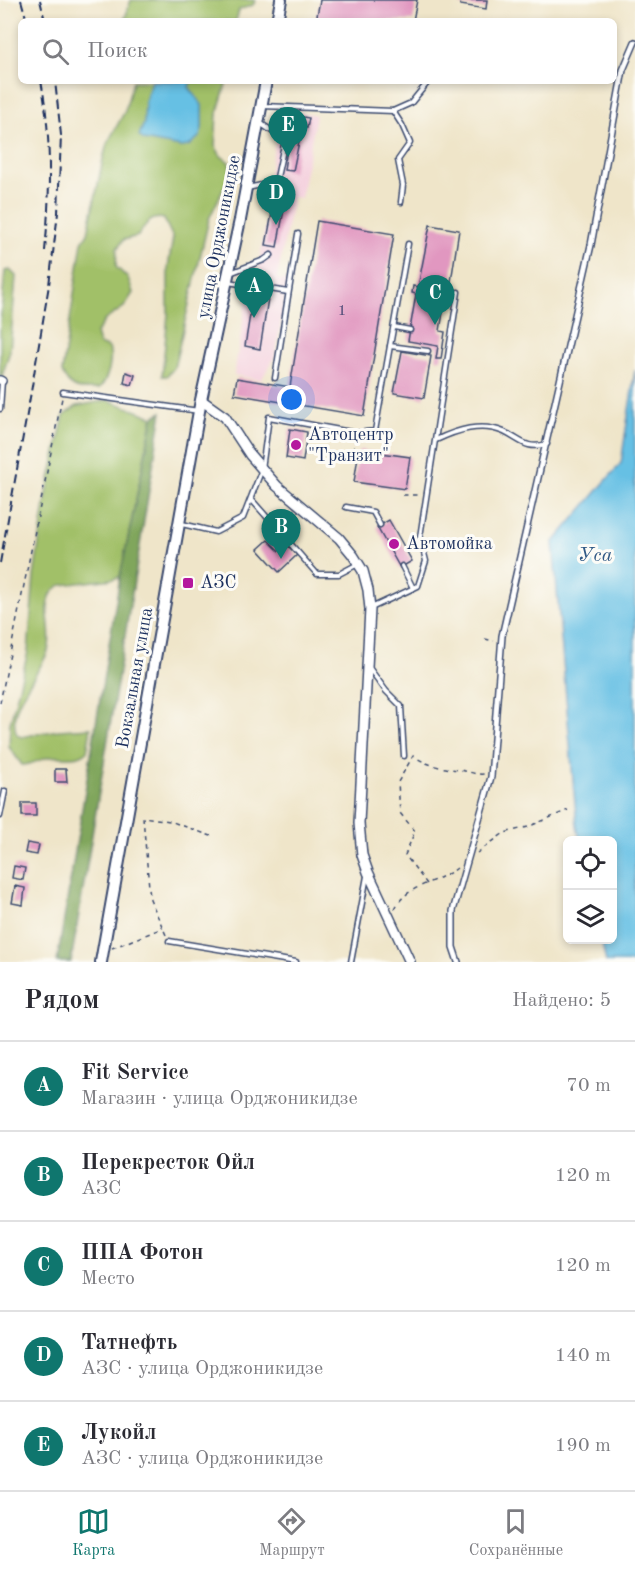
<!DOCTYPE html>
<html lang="ru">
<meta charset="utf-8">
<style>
body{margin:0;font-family:"Old Standard TT",serif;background:#f2f2f3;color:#2b2b33}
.controls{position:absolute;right:18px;bottom:18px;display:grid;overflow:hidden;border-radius:9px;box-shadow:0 3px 9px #0003}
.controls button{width:54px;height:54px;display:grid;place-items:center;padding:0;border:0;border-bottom:2px solid #e1e1e2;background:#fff;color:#2b2b33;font:30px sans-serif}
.you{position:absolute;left:292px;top:400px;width:21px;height:21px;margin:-15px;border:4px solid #fff;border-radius:50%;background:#1a73e8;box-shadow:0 0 0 9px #1a73e833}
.badge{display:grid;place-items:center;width:39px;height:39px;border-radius:50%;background:#0f766e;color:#fff;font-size:20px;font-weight:700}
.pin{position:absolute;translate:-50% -50px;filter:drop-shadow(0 2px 3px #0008)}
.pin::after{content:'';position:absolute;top:32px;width:21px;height:18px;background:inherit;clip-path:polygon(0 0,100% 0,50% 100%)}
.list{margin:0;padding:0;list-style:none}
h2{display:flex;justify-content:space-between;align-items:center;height:78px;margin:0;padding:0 24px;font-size:26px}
h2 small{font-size:20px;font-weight:400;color:#7c7c81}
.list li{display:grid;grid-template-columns:39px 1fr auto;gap:18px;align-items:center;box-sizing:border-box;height:90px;padding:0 24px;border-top:2px solid #e1e1e2}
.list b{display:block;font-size:22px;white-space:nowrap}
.list p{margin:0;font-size:20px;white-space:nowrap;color:#7c7c81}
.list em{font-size:20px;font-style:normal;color:#7c7c81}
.icon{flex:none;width:33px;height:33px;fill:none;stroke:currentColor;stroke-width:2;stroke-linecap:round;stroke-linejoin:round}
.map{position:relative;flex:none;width:635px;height:962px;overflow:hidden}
.search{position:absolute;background:#fff;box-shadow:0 3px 9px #0003;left:18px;right:18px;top:18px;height:66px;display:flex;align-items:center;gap:15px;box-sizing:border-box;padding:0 21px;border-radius:9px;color:#7c7c81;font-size:22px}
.sheet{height:528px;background:#fff}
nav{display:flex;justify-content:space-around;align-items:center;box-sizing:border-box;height:84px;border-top:2px solid #e1e1e2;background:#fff;font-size:16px;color:#7c7c81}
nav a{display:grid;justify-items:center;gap:3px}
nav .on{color:#0f766e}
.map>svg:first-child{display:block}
</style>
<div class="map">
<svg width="635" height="962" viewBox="0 0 635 962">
<rect width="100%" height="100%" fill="#fdfcf7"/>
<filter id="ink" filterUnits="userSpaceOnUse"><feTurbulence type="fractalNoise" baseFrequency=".0167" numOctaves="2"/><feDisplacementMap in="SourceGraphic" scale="12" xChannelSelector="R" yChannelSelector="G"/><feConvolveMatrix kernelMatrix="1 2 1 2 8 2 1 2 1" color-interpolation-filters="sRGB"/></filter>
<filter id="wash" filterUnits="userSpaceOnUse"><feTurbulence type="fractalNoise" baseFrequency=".008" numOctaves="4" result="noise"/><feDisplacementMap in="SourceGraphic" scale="24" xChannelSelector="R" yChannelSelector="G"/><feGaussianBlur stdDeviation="1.35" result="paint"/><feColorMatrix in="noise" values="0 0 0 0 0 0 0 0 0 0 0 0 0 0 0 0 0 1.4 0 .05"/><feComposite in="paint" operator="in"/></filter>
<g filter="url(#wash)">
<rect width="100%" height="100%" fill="#efe5c9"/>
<!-- built -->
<path fill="#f4cfdd" d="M282,108L316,115L301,198L293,197L277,279L288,281L275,357L261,380L234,375L250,280L256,281L271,194L265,193Z"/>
<!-- green -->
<g fill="#a1c068" stroke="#5e7863" stroke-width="1.5">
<path d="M131,0H256L253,5L239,10L236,21H124Z"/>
<path d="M133,81H227L217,114L215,146L221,156L229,162L231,173L209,219L174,368L167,376H162L168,314V267L173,238L164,219C150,215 144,227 138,236L123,240L117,249L116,267L128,278L133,293L124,307L105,320L96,333L99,344L109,348C113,360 108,380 99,389C80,390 70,391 62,372L82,242L88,233L103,159L107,144L125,111Z"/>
<path d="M10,270L16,276L10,351L0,382V326L5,271Z"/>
<path d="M108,400L153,417L120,577L113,579C105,580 62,584 59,586C56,588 54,590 52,593C42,607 54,633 48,651C40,675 5,706 17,735L21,737L58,730L91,728L87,751C78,761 62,755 50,757C40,759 32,765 22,765L9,747L10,723L28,652L34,576L46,498L64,415L77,406Z"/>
</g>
<!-- forest -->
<path fill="#80a65c" stroke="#4e6a5d" stroke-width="1.5" d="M162,412L71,962H57L120,577L153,417Z"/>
<!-- water -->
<g fill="#66c0e4" stroke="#4078a1" stroke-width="1.5">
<path d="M152,81H191L189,87L202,105V128L200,136L189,146L181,147L144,140L139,136L144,123L145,102Z"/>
<path d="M635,370V962H606L601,940L612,939V840H580L577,827L553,543L621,463Z"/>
</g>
<g id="blocks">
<!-- building -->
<g fill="#e197c0">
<path d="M320,0H417L413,21H316Z"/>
<path d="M461,0H487L486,9L460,5Z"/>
<path d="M292,115L309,118L307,128L302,127L293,171L284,170Z"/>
<path d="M275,197L286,199L277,247L266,245Z"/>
<path d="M317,221L394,234L364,416L234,394L237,378L290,387Z"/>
<path d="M430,225L459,230L448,301L445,300L440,331L445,332L441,359H436L438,346L408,341L416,294L412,293L413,286L418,287Z"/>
<path d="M254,290L269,292L260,349L245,346Z"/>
<path d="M402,351L431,356L424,398L394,393Z"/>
<path d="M126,372L135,375L132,385L124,383Z"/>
<path d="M290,429L307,432L303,461L286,458Z"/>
<path d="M359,450L410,457L405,489L354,482Z"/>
<path d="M389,520L412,561L400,568L377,527Z"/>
<path d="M268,540L279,551L286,544L297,555L279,572L258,549Z"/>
<path d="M55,769H66L67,782H55Z"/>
<rect x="22" y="803" width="14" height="13"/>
<path d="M27,843L39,845L37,855L25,853Z"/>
<path d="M14,866L25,868L23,880L12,878Z"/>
<path d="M15,886L25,888L23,905L12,903Z"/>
</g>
</g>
</g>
<g filter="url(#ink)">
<use href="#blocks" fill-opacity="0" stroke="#3b4a6e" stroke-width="1.5"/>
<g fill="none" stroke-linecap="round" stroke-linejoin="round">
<!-- service casing -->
<g stroke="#3b4a6e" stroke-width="7">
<g id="service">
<path d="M262,106L393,111L411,103L428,82"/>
<path d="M393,111L402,125L410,143L398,160L403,185L401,202"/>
<path d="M247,188L276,182L285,140L260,123"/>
<path d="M230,273L264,260L271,255"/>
<path d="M228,282L288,292"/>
<path d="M394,327L410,330"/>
<path d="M390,346L428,351"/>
<path d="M275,378L298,234"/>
<path d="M63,392L199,411"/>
<path d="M0,409L2,381"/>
<path d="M436,440C457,430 481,422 504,432C521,440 526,450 547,444"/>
<path d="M251,499L317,574H339L358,564"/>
<path d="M346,507L373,512L380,525"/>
<path d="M182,524L216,532L243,518L262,469L269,417L356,433L375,431L408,244"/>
<path d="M402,566L413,588"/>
<path d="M371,608L418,586L426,561L420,537L458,292"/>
<path d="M370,669L386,691L401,706L404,756"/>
<path d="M0,816L5,791"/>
<path d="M169,941L296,962"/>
<path d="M351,962L367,876"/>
</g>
</g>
<!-- pedestrian casing -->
<g stroke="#3b4a6e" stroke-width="8">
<path id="pedestrian" d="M458,962L453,947V911L491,777L502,636L591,245L623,70L635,42"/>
</g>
<!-- minor casing -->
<g stroke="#3b4a6e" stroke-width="10">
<path id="minor" d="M0,380L2,381"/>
</g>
<!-- tertiary casing -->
<g stroke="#3b4a6e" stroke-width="12">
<path id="tertiary" d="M201,400L225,417L250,455L277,486L339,538L353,555L363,571L368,590L370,609L359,823L362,855L368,872L410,962"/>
</g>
<!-- primary casing -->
<g stroke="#3b4a6e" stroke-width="14">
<g id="primary">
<path d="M277,21L281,0"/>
<path d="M101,962L201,400L240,220L266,81"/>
</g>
</g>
<!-- path -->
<g stroke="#3b4a6e" stroke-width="1.5" stroke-dasharray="4.5 4.5" stroke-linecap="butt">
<path d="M353,451L355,440"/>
<path d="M403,495H420"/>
<path d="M485,639L494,641"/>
<path d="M0,703L62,398"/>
<path d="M477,853L504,833L528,827L568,810"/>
<path d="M427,884L405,855L415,831L400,813L398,782L413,756C429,766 441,768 460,770C468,771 475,775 484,774"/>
<path d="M395,909C405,885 438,883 457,868"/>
<path d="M166,935L150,899L143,817L170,821L211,836"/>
<path d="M112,948L163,928"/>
</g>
<!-- service -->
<use href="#service" stroke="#fff" stroke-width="4"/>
<!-- pedestrian -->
<use href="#pedestrian" stroke="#fff" stroke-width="5"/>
<!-- minor -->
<use href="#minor" stroke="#fff" stroke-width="7"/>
<!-- tertiary -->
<use href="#tertiary" stroke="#fff" stroke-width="9"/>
<!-- primary -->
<use href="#primary" stroke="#fff" stroke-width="10"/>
<!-- rail -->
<g stroke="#1b2f5e" stroke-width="2" stroke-dasharray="9 4.5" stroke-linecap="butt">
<path d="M21,0L27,21"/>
<path d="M40,0L45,21"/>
<path d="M41,81C52,136 50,196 45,251"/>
<path d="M0,563L31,392L49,285L58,213L61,135L55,81"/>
</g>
</g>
</g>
<!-- markers -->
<g fill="#b5179e" stroke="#fdfcf7" stroke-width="2">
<circle cx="296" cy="445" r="6"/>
<circle cx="394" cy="544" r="6"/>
<rect x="182" y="577" width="12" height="12" rx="3"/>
</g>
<g text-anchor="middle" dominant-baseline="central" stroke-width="6" stroke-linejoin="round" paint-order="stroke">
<!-- number labels -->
<g font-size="15" fill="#4c4976">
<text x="342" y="311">1</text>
</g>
<!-- street labels -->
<g font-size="18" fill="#1b2f5e" stroke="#fdfcf7">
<text transform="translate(219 237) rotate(-79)">улица Орджоникидзе</text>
<text transform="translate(135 678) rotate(-80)">Вокзальная улица</text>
</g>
<!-- poi labels -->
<g font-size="18" fill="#1b2f5e" stroke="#fdfcf7" text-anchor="start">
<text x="308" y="435">Автоцентр<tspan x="308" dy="21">"Транзит"</tspan></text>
<text x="406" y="544">Автомойка</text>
<text x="200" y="583">АЗС</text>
</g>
<!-- water labels -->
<g font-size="20" font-style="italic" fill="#325a86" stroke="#fdfcf7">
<text x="595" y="556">Уса</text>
</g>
</g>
</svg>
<div class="controls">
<button><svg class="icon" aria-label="locate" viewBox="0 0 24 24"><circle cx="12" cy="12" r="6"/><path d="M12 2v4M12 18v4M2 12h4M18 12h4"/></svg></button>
<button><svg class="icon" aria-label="layers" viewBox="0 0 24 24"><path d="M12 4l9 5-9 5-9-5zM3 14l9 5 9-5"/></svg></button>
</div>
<div class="you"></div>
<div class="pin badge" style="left:254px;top:318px">A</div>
<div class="pin badge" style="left:281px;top:559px">B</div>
<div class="pin badge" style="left:435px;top:325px">C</div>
<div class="pin badge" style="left:276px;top:225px">D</div>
<div class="pin badge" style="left:288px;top:157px">E</div>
<div class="search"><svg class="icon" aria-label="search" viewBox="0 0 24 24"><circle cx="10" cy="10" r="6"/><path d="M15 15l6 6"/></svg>Поиск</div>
</div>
<section class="sheet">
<h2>Рядом<small>Найдено: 5</small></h2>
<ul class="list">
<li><span class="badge">A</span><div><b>Fit Service</b><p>Магазин · улица Орджоникидзе</p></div><em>70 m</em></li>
<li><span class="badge">B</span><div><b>Перекресток Ойл</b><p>АЗС</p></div><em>120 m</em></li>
<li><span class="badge">C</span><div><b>ППА Фотон</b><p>Место</p></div><em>120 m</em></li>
<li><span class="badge">D</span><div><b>Татнефть</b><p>АЗС · улица Орджоникидзе</p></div><em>140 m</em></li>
<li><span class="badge">E</span><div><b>Лукойл</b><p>АЗС · улица Орджоникидзе</p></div><em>190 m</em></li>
</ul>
</section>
<nav>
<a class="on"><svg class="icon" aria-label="map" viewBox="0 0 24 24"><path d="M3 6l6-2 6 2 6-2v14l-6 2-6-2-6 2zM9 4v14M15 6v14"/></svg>Карта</a>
<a><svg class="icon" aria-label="directions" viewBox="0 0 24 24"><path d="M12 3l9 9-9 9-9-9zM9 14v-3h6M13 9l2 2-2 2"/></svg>Маршрут</a>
<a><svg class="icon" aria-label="saved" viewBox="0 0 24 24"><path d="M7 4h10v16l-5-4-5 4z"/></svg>Сохранённые</a>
</nav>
